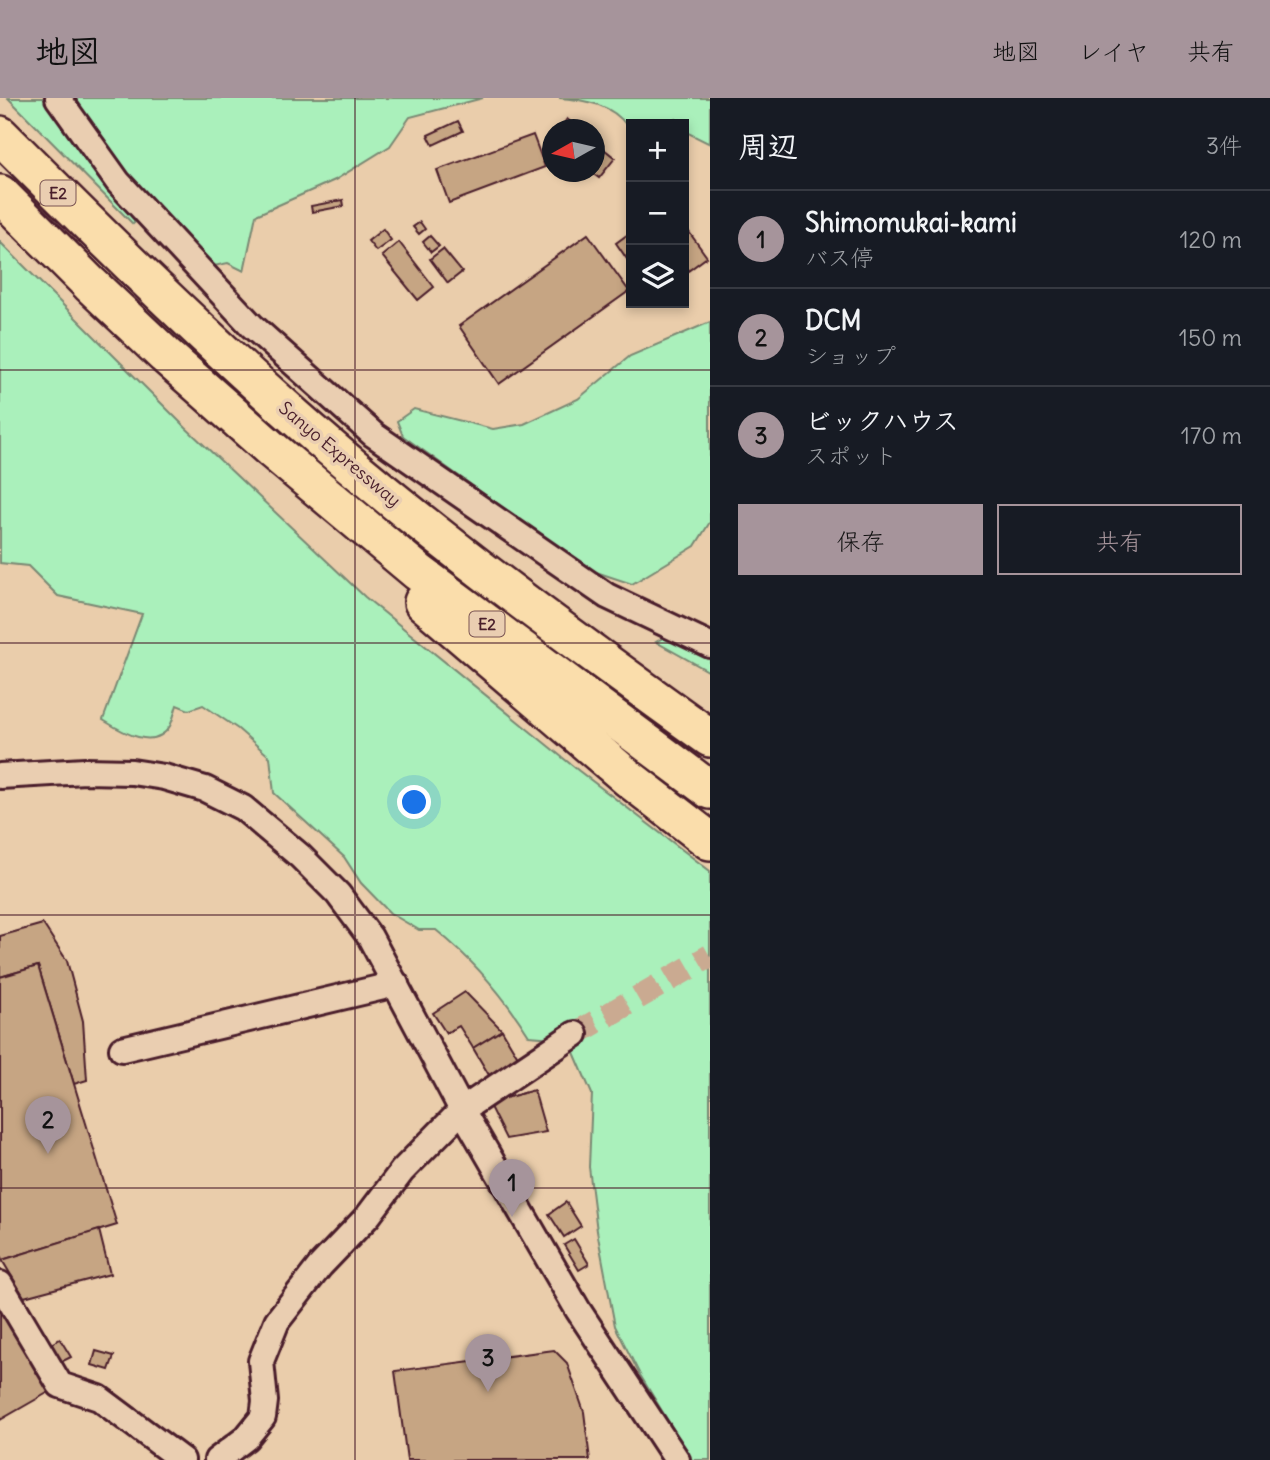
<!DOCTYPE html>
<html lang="ja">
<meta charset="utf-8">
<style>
body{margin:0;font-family:Delius,"Klee One",sans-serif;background:#20242c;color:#f1f3f6}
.controls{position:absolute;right:21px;top:21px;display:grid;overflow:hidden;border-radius:0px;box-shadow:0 4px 10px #0003}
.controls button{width:63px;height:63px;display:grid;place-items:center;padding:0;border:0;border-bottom:2px solid #363941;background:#171b24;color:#f1f3f6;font:35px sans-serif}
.compass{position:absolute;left:542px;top:21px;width:63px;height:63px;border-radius:50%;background:#171b24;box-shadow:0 4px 10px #0003;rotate:262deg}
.you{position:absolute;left:415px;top:705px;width:24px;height:24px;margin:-18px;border:5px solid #fff;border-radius:50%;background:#1a73e8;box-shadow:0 0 0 10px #1a73e833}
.badge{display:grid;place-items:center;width:46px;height:46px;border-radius:50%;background:#a6949b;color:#111;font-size:23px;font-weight:700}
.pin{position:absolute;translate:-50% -58px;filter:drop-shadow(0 2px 4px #0008)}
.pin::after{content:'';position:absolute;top:37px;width:24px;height:21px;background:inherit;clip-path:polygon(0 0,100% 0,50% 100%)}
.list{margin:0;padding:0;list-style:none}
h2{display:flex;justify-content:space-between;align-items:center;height:91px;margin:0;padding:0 28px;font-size:30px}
h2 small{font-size:23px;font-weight:400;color:#9ea1a6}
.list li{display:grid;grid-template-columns:46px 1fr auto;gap:21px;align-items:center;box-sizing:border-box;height:98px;padding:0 28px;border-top:2px solid #363941}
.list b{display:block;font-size:26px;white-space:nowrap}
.list p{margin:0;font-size:23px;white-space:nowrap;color:#9ea1a6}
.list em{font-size:23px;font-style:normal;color:#9ea1a6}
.actions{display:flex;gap:14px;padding:21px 28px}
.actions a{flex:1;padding:16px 0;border:2px solid #a6949b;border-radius:0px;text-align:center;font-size:24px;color:#a6949b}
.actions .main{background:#a6949b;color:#111}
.icon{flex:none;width:38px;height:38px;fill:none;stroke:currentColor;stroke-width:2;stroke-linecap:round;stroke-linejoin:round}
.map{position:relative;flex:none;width:710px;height:1362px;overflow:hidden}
header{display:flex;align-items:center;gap:42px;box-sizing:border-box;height:98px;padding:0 35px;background:#a6949b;color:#111}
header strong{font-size:33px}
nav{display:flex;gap:38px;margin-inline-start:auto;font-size:24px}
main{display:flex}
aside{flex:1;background:#171b24}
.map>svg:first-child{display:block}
</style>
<header>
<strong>地図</strong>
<nav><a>地図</a><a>レイヤ</a><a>共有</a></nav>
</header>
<main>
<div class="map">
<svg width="710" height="1362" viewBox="0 0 710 1362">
<rect width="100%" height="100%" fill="#eacdab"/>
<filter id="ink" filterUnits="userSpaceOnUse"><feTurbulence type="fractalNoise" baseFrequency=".0143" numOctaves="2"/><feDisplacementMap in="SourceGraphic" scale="14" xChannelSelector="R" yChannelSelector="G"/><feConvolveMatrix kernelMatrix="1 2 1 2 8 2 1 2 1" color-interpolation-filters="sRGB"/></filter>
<g filter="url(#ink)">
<!-- green -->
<g fill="#aaf0bb" stroke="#7a8873" stroke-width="2">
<path d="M8,0H483L410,19L390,48L335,82L256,117L244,173L228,165L214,168L152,107L133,126Z"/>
<path d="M559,0H710V46L684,33V26H679L676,21L660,26H631V29H628C612,6 586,2 559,0Z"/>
<path d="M0,144L186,330L365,499L579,673L710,773V1362H692L640,1277L615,1228L597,1133L589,1069L592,996L573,952L554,940L529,938C504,898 473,862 436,832H419L390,815L361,785L344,759L274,695L270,659L238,631L203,607L189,612L177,607C175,613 173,622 170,628C154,654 121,633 103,622L142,516L58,498L28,468L0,465Z"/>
<path d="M710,224V424L695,448L632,486L590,472L403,338L397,323L414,311L493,331L524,326L578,301L630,258Z"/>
<path d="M668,537L710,554V574L656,544Z"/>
</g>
<!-- building -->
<g fill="#c6a583" stroke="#4a1f2b" stroke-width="2">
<path d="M567,21L581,32H559Z"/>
<path d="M458,23L463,33L433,47L428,37Z"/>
<path d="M533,37L545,69L449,105L437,72Z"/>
<path d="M594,43L615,60L599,80L591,74H594Z"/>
<path d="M343,102L344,108L312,114L311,108Z"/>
<path d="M420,124L425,131L419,136L413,129Z"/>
<path d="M684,127L707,159L684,176Z"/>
<path d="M383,131L391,142L376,153L368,143Z"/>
<path d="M631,134V167L616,145Z"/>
<path d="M588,136L629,193L499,286L459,228Z"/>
<path d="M430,138L439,148L431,154L423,144Z"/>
<path d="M399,144L434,189L418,202L382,158Z"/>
<path d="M443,151L462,174L448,185L430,161Z"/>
<path d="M43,826L67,863L83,923L87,982L74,986L38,868L0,879V838Z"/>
<path d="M38,868L117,1127L2,1162L0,1156V879Z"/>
<path d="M465,894L502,932L473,950L459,928L446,935L433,915Z"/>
<path d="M502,932L518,959L489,977L473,950Z"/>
<path d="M534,992L546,1034L506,1041L488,1005Z"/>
<path d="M566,1104L581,1128L564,1139L549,1116Z"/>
<path d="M99,1132L110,1176L24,1199L2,1162Z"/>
<path d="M574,1141L589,1166L579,1172L564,1147Z"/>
<path d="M0,1209L49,1294L0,1322Z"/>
<path d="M60,1241L71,1259L61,1264L51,1246Z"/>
<path d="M554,1252L567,1265L584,1314L590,1362H407L395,1273Z"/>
<path d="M96,1253L114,1258L109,1272L92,1267Z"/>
</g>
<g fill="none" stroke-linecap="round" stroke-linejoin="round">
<!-- minor-tunnel -->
<path stroke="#caaa91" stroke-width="24" stroke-dasharray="24 12" stroke-linecap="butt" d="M575,936L710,858"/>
<!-- minor casing -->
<g stroke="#4a1f2b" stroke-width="30">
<g id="minor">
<path d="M58,0L118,84L252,228L374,337L607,498L710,547"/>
<path d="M0,678L85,673L132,674L164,679L205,691L243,710L300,758L338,796L370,839L462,1012L578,1212L677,1362"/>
<path d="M122,951L396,886"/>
<path d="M0,1186L60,1287L99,1300L182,1362"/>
<path d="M217,1362L246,1340L263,1319L265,1303L261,1263L277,1223L320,1168L368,1118L402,1073L462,1012L575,936"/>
</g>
</g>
<!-- highway casing -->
<g stroke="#4a1f2b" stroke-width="42">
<g id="highway">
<path d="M0,37C96,133 193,229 295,319C426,435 568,538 710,640"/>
<path d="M0,96L90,186L165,257L271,351L418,474L710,692"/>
<path d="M423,504L627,679L710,743"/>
</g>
</g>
<!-- minor -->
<use href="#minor" stroke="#eaceb1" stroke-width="24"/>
<!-- highway -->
<use href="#highway" stroke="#faddab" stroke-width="37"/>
</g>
</g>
<!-- grid -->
<path fill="none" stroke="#4a1f2b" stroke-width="2" stroke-opacity="0.55" d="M355,0V1362M0,272H710M0,545H710M0,817H710M0,1090H710"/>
<g text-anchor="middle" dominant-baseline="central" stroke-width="7" stroke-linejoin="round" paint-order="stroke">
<!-- shield labels -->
<g fill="#eaceb1" stroke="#7a5453" stroke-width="2">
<rect x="40.5" y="82.5" width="35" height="25" rx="5"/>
<rect x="469.5" y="513.5" width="35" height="25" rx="5"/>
</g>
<g font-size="16" font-weight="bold" fill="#4a1f2b">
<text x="58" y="95">E2</text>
<text x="487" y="526">E2</text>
</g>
<!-- street labels -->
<g font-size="18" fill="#4a1f2b" stroke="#eaceb1">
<text transform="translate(340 356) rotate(40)">Sanyo Expressway</text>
</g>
</g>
</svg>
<div class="controls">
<button>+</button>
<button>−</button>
<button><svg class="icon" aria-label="layers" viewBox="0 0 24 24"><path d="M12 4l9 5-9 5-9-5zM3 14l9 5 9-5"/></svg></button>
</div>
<svg class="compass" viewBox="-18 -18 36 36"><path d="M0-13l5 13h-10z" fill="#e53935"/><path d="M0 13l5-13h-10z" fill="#9ea1a6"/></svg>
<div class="you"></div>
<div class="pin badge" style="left:512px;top:1119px">1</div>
<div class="pin badge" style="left:48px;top:1056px">2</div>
<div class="pin badge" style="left:488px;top:1294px">3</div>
</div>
<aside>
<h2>周辺<small>3件</small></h2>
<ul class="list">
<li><span class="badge">1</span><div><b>Shimomukai-kami</b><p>バス停</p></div><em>120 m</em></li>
<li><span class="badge">2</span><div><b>DCM</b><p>ショップ</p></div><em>150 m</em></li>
<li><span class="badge">3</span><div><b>ビックハウス</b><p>スポット</p></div><em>170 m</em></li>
</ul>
<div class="actions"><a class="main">保存</a><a>共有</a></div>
</aside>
</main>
